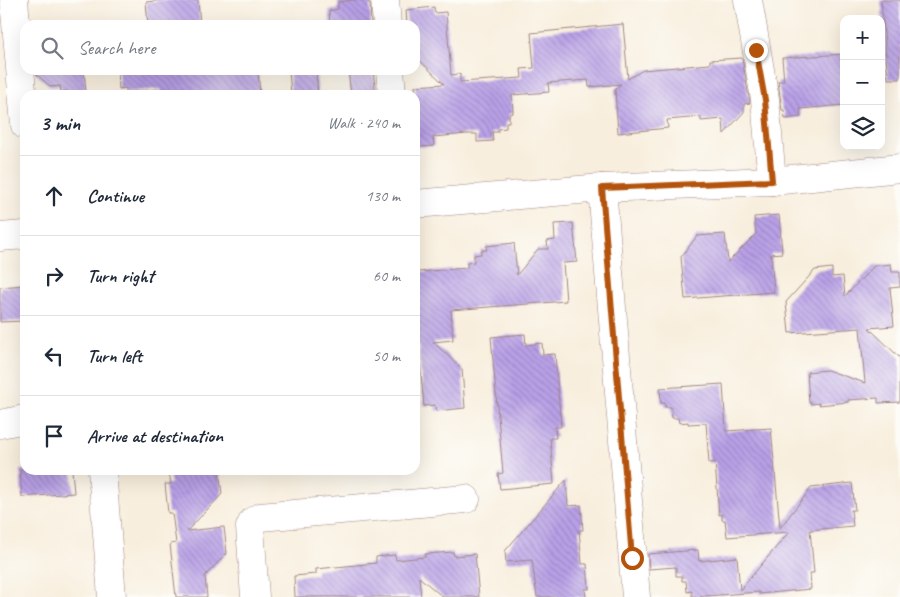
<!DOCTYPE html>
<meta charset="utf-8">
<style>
body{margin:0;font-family:Caveat,sans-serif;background:#f6f6f7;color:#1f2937}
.controls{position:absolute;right:15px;top:15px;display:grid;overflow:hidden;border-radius:10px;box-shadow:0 5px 20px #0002}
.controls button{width:45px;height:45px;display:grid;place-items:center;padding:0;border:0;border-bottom:1px solid #e0e1e3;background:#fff;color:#1f2937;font:25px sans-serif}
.stop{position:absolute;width:15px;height:15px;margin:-11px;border:4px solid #b45309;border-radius:50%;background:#fff}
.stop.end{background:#b45309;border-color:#fff;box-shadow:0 1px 5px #0008}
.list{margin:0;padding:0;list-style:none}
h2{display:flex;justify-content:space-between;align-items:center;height:65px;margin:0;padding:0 20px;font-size:21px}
h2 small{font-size:16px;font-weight:400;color:#747a83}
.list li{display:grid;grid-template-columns:32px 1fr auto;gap:15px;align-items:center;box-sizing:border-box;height:80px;padding:0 20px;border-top:1px solid #e0e1e3}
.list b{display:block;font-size:19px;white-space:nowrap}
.list em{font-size:16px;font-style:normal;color:#747a83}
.icon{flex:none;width:28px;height:28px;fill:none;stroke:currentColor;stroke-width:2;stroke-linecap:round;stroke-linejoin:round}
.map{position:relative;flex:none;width:900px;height:597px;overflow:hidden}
.search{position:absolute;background:#fff;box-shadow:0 5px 20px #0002;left:20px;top:20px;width:400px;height:55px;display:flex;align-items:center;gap:12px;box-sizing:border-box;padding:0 18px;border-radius:15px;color:#747a83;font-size:19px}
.panel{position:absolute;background:#fff;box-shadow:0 5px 20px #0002;left:20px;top:90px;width:400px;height:385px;border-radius:15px}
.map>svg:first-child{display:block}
</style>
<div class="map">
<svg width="900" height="597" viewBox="0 0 900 597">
<defs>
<pattern id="building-back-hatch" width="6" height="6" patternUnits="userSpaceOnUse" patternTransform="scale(1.25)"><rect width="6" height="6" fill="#b9a1e8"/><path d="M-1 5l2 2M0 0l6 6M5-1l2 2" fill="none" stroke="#9883bc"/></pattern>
</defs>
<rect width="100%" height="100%" fill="#fdfcf7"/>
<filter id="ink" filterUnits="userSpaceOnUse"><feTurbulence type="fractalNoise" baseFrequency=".02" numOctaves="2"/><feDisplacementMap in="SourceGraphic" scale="10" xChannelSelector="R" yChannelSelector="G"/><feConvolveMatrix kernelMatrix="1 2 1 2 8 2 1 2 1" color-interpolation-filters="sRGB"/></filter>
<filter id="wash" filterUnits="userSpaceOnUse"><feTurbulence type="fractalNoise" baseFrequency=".0096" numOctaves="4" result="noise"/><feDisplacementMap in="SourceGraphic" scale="20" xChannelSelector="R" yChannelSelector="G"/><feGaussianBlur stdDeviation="1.12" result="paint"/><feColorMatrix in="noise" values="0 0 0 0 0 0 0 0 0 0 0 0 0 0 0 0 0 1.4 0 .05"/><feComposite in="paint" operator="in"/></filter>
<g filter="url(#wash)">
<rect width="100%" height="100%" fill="#f8eedd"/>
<g id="blocks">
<!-- building -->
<g fill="url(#building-back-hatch)">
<path d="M164,0H198L200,25H148L146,2Z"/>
<path d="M354,0H368V3H370L371,25H330L329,11L338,9V2Z"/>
<path d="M881,0H900V79H888Z"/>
<path d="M434,7L435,13L446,12L451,75L460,74V82L522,78L521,69L534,68L531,33L623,24L628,79L643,70L710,64V60L742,58L750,103L744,104V112L724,134L723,119L701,121V117L667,120L668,128L618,133L615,89L621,84L589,87L588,80L548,83L549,92L512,95L513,113L509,114V122H506V128L498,129V132H492L493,141L477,142V134H467L433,137L434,146L418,147L417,138L415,139V122H418L415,86L444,84L415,56V25H407L406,10Z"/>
<path d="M844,54V105L800,109L801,117L785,119L784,110H782L778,81H784L782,58Z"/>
<path d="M36,70H84L86,93L67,95V91L61,92L60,86L51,87L36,74Z"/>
<path d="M118,70H258L260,95H161V89L126,92V88L119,89Z"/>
<path d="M289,70H316L318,95H291Z"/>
<path d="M348,70H373L376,95H351Z"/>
<path d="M779,215L782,253L771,254L774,292L685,299L681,257L697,236L725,234L728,262L756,234L754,217Z"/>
<path d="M573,223L577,262L563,263L566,301L451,310L453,340L433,342L462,369L465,408L436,411L435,405L424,406L418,343H415V288H419L418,272L467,268V263L474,262V255L481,254V250H487L486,246L514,243L517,275L538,249H548L547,241L555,240L554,224Z"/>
<path d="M891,264L892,272H900V287L890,288L894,326L869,328L900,358V402L878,403V398L848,400V402L819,405V403L811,404V402L809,403L807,372L827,370L865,383L860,328L789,333L786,302L815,270L832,268V277L843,276L845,296L874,266Z"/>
<path d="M25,285V321L0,322V287Z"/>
<path d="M525,334L526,345L542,343L543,355L555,354L561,427H555L556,438H550L554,484L500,489L498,474L503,473L491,337Z"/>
<path d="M723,384L726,431L771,428L780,528L811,488L852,483L855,510H851L853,526L810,530L814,573H810L811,589L759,594V592L692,597V591L687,592L686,581H682V576H676V567L649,569L648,554L698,550L699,561L737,557L740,590L789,532L727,537L725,520H722V514L719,515L715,462L709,463L706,423L688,424V422L679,423L678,418H672L671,407H665V403H661L660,388Z"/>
<path d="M20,470H72L74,493L22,497Z"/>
<path d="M193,470H219L222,494L187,531L224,527L227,553L205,576L207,597H176L170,544L176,543L172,513H168L165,484H171L169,472Z"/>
<path d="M566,480L568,506L581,505L583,530H579L582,564H587L589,589H585L586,597H537L532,560L506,562L505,551Z"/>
<path d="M453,552L454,556L475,554L479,597H443L419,577L421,597H295L294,576L316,574V569L376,563V557L395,555L396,560L425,557V554Z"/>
</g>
</g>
</g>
<g filter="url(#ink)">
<use href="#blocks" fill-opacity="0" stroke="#a18684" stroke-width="1"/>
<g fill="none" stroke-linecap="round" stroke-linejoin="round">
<!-- minor casing -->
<g stroke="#a18684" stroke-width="29">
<g id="minor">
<path d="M14,0L25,125"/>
<path d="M385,0L387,25"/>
<path d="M748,0L765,99L772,181"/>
<path d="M390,70L392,95"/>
<path d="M602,188L636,597"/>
<path d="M415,204L602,188L772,181L900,168"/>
<path d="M0,237L25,235"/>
<path d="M0,424L25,419"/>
<path d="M102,470L112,597"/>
<path d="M255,597L250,527L253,521L260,517L466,499"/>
</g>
</g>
<!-- minor -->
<use href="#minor" stroke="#fff" stroke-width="28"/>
</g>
</g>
<g fill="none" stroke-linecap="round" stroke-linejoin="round" filter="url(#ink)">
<!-- route -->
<path stroke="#b45309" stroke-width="6" d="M632,558L602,188L772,181L765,100L756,50"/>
</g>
</svg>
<div class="controls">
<button>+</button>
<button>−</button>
<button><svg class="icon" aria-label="layers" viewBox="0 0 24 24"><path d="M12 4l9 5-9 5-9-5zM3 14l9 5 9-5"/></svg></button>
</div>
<div class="stop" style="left:632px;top:558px"></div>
<div class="stop end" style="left:756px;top:50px"></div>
<div class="search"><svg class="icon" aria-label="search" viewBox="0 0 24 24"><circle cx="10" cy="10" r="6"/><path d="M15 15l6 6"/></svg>Search here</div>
<section class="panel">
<h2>3 min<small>Walk · 240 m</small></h2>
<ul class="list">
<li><svg class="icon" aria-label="ahead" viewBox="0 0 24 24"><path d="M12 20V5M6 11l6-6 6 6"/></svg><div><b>Continue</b></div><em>130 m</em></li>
<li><svg class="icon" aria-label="right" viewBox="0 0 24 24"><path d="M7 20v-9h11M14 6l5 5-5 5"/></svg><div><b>Turn right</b></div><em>60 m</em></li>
<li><svg class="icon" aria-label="left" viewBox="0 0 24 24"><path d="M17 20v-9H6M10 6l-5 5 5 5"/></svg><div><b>Turn left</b></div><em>50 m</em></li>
<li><svg class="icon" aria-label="arrive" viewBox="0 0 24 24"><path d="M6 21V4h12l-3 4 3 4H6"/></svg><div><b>Arrive at destination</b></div></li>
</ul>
</section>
</div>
